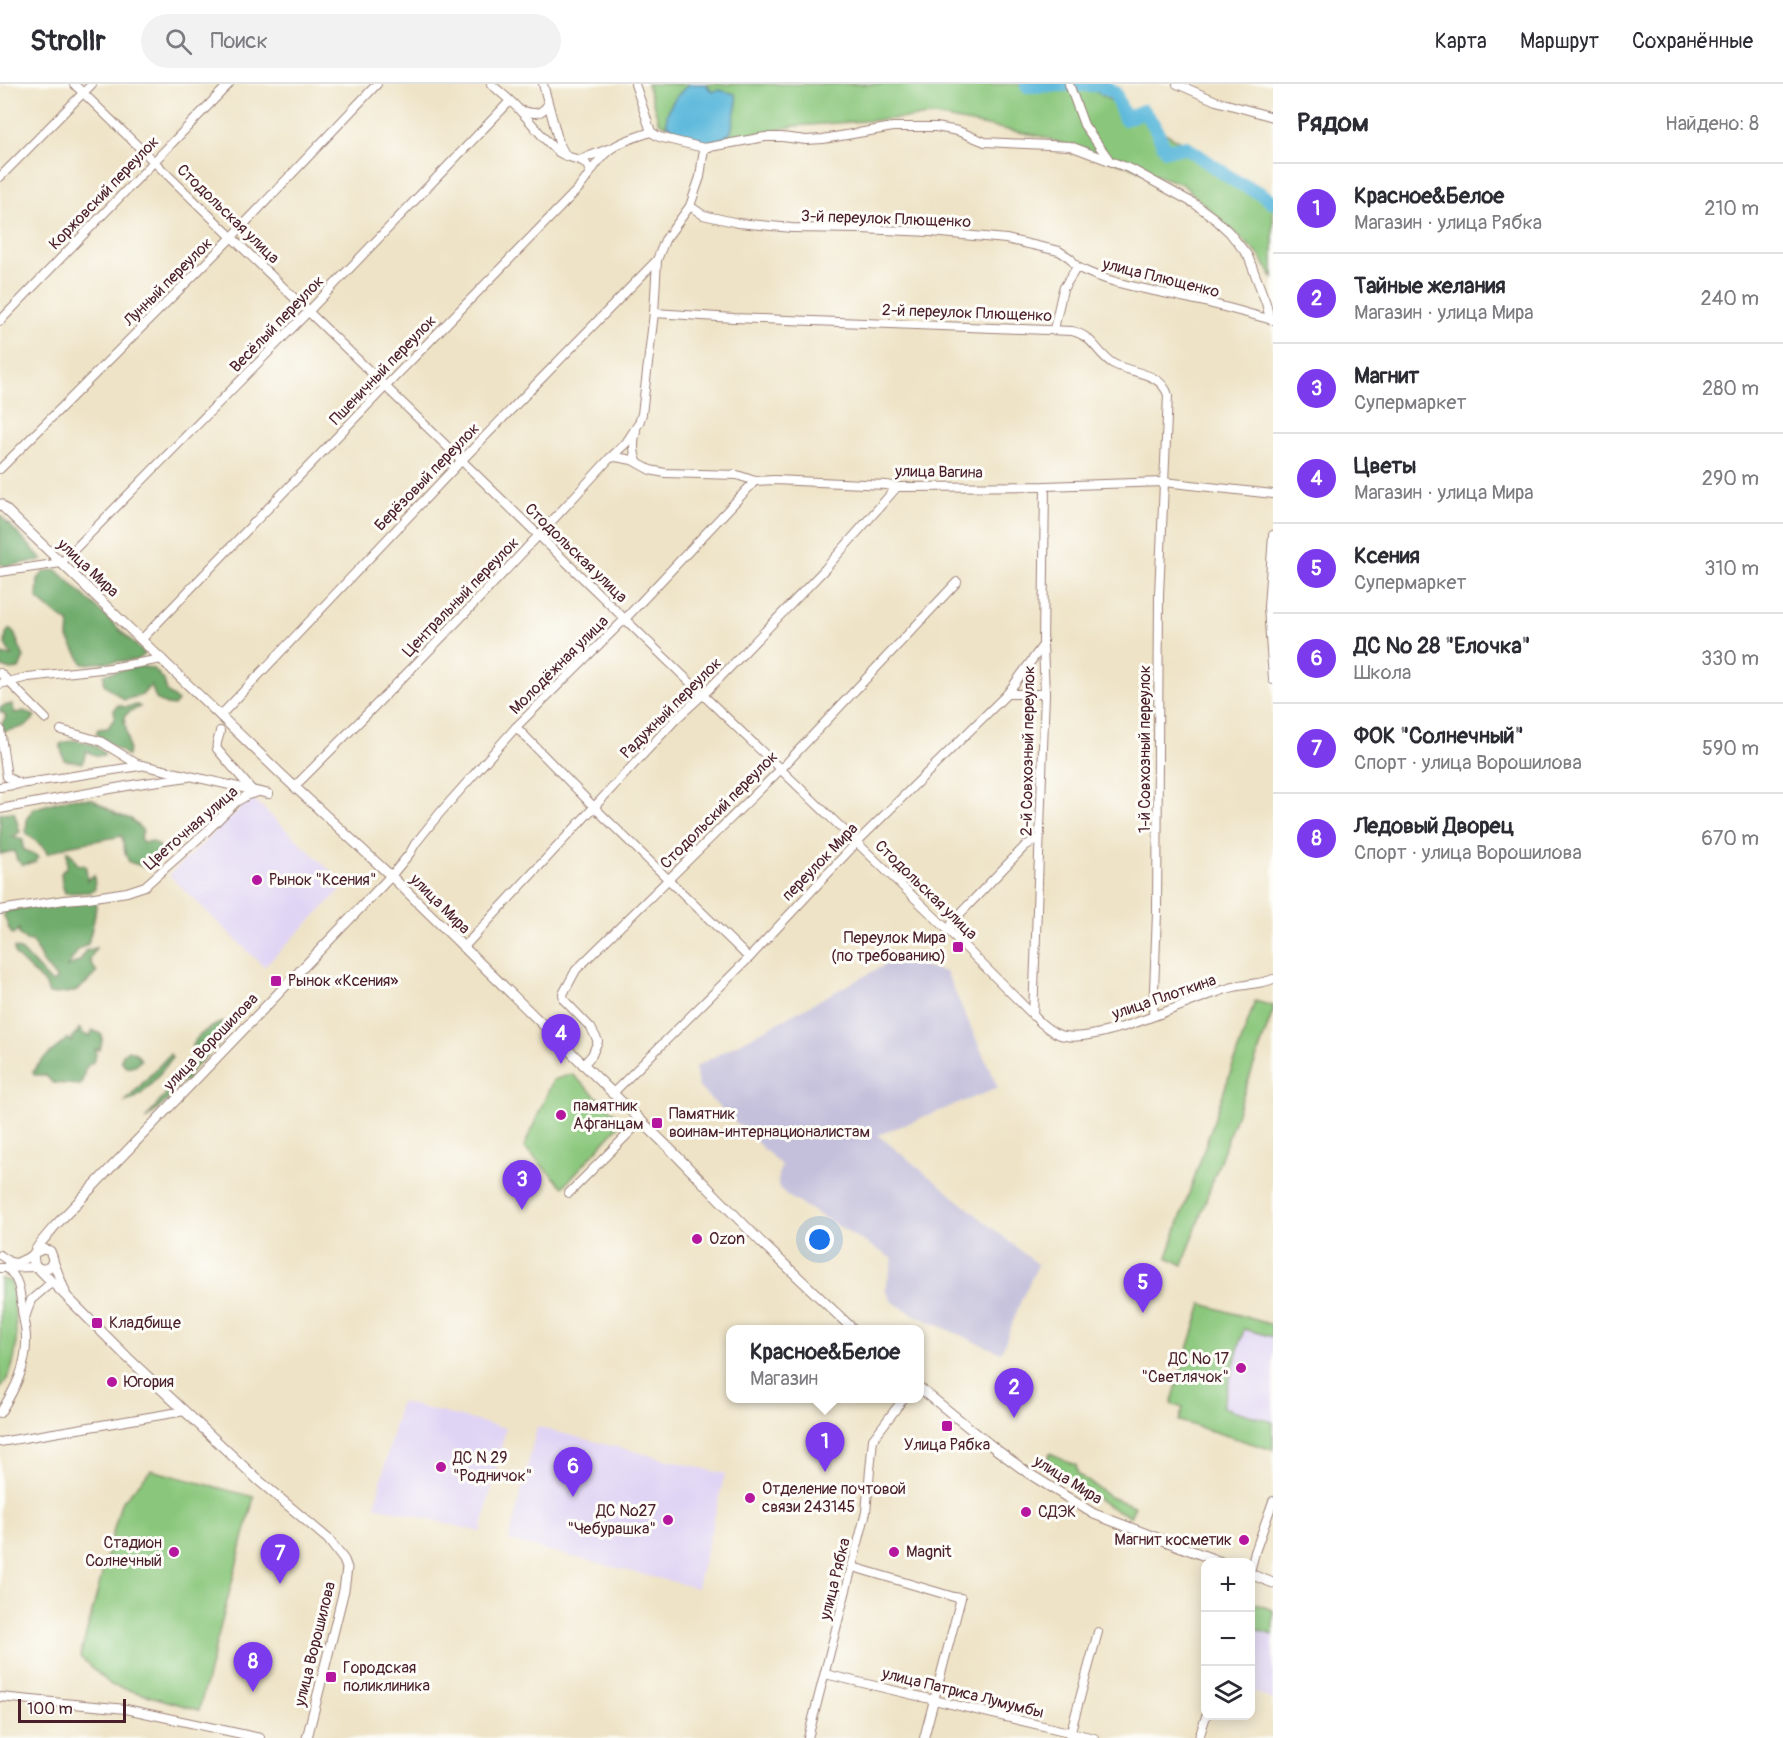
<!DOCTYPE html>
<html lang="ru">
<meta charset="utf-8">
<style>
body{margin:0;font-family:Pangolin,sans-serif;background:#f2f2f3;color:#2b2b33}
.controls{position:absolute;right:18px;bottom:18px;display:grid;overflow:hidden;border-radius:12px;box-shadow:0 3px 15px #0003}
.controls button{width:54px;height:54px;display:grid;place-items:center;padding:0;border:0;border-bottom:2px solid #e1e1e2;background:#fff;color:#2b2b33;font:30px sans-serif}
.scale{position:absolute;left:18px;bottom:15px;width:108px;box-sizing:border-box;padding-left:6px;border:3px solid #4a1f2b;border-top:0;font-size:16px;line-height:21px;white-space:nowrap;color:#4a1f2b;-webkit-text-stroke:4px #fdfcf7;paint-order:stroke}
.you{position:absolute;left:820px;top:1156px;width:21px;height:21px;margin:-15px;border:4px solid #fff;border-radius:50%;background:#1a73e8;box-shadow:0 0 0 9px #1a73e833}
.badge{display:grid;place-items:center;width:39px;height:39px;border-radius:50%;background:#7c3aed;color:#fff;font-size:20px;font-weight:700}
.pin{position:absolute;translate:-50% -50px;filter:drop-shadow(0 2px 3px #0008)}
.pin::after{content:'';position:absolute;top:32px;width:21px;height:18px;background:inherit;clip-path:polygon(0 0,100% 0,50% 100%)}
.popup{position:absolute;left:726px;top:1241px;width:198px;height:78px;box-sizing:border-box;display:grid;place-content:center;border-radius:12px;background:#fff;filter:drop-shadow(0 2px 4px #0005);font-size:20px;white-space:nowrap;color:#7c7c81}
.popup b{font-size:22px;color:#2b2b33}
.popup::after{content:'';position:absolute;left:50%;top:100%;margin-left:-12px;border:12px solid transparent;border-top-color:#fff}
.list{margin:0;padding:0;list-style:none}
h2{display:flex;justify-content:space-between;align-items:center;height:78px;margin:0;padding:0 24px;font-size:26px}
h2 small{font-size:20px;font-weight:400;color:#7c7c81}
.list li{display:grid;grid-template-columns:39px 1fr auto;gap:18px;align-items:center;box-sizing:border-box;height:90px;padding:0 24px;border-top:2px solid #e1e1e2}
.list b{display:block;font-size:22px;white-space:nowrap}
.list p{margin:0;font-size:20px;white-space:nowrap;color:#7c7c81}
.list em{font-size:20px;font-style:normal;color:#7c7c81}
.icon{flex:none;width:33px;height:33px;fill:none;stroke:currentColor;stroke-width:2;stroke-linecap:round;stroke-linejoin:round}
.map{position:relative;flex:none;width:1273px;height:1654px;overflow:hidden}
header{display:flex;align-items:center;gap:36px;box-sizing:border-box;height:84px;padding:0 30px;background:#fff;border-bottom:2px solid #e1e1e2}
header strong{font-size:28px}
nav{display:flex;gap:33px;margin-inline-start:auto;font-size:21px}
.search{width:420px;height:54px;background:#f2f2f3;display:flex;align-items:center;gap:15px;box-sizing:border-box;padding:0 21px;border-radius:33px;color:#7c7c81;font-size:22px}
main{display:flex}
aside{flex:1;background:#fff}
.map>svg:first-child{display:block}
</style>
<header>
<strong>Strollr</strong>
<div class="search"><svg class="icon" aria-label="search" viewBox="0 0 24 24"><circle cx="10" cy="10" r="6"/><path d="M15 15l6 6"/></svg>Поиск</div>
<nav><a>Карта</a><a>Маршрут</a><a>Сохранённые</a></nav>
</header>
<main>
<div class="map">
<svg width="1273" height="1654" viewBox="0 0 1273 1654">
<rect width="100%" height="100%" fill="#fdfcf7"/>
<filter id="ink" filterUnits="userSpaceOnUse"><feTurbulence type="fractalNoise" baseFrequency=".0167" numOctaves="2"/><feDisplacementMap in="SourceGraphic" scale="12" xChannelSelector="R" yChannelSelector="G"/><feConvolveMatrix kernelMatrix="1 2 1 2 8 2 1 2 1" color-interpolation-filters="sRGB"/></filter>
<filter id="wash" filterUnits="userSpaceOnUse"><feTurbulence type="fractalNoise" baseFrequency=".008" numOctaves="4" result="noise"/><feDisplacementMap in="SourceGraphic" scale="24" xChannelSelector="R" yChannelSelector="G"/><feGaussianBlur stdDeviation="1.35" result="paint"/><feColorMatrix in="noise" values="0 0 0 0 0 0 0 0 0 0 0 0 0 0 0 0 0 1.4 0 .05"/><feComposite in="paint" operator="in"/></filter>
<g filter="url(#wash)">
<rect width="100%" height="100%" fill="#eee3c6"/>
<!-- built -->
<g fill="#e0d4f4">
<path d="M252,714L346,801L264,883L169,791Z"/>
<path d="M1224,1226L1273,1241V1352L1198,1328Z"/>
<path d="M400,1318L506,1344L481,1448L375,1422Z"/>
<path d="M537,1343L725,1390L697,1504L509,1457Z"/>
<path d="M1273,1530V1616L1251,1606V1537Z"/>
</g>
<!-- industrial -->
<path fill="#c4c0db" d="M896,875L946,888L998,1004L878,1051L1038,1181L1022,1214L1001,1269L917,1232L892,1218L885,1206L893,1175L786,1111L778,1101V1090L782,1082L698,1003L695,983Z"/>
<!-- green -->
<g fill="#8ac77c" stroke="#6a7354" stroke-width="1.5">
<path d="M647,0H1083L1273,113V194L1259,171L1182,100L1040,52L934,32L795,42L705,61L659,38Z"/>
<path d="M1255,917L1273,922V927L1183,1181L1167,1173Z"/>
<path d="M572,990L623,1037L563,1103L524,1063L553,996Z"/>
<path d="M0,1195L11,1197C15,1232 25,1275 0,1305Z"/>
<path d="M1202,1220L1273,1241V1253L1244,1245L1222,1323L1273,1338V1366L1179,1337L1183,1324L1171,1320Z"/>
<path d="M1050,1369L1076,1381L1078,1390L1110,1413L1135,1422L1130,1433L1107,1421L1044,1382Z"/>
<path d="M151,1386L254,1413L199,1626L111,1601L80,1573L121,1419Z"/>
<path d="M1250,1518L1273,1526V1551L1253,1545L1251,1554Z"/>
</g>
<!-- forest -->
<g fill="#6fac6c" stroke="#5c664c" stroke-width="1.5">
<path d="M0,431L43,476L6,482L0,480Z"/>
<path d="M57,486L145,570L137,576L83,580L68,554L69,539L53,528L37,514L38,495L45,487Z"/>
<path d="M10,545L14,549L24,573L19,585L10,586L0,582V570L12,572L5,560L6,549Z"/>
<path d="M141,582L154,585L164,596L167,608L178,617L174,622L166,621L156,615L151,601L142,611L124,616L104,600V590Z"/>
<path d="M12,620L15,629L24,627L35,632C28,646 14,644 0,648L1,641L6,633L3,628H0V623Z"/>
<path d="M118,621L125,623L137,621L140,623L129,628L124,633C125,645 131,660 128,672L96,650L98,645L108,644L115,633L114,626Z"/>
<path d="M73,656C86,658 97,660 105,671L98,672L86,667L83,679L64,676L60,660Z"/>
<path d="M70,714L92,715L118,731L131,735L143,747L140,755L144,759L151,757L161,763L158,776L144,783L129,778L125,769L122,752L67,762L47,770L45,765L26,749L27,734L33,725Z"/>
<path d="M14,728L20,748L12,753L23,756V765L39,773L35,778L23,781L17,776L14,767L0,770V729Z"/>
<path d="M67,767L73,772L77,780L86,782L87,796L94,791L95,805L89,808L65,809L62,800L61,789L67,782Z"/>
<path d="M96,816C97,831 91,846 88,860L78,866L67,883L80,877L85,867L96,864L90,875L92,881L97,888C80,907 75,910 49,910L46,901L15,871L14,864L22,867L52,899L57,895L44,880L32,857H26L19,850V845L13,851C7,845 8,839 4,832L5,827L42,821Z"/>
<path d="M222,938L228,939L226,951L221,958L193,985L187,996L181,998L172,1008L168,1016L145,1036L169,1006L171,992L187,989C192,981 191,972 192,964C194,951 211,943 222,938Z"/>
<path d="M78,945H81L83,950L90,952L93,946L102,951V957L100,966L95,965L96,971L93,978C80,985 87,991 80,1001L53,999L45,991H34L33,988L42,976L68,954L72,958L73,952L76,949L78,950Z"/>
<path d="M128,966L136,969L141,976L136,981L126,983L121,976L123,970Z"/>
<path d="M170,970L172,974C161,988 143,1015 125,1018Z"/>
</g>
<!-- water -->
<path fill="#5ebadc" stroke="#546c84" stroke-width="1.5" d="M689,0H706L712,8L719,6L735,10L737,18L731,48C727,51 723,55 718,57C702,64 680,49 667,41C664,25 677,11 689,0Z"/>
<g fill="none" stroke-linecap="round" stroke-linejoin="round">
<!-- river -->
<g stroke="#5ebadc" stroke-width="14">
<path d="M1073,1H1098L1115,9L1125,35L1143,27L1154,41L1166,66L1186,63L1235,97L1260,109L1273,118"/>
<path d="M1027,2L1066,1"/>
</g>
</g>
</g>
<g filter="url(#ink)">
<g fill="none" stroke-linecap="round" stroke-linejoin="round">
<!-- minor casing -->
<g stroke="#9c8178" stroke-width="10">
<g id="minor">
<path d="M74,0L702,610L948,846L1041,939C1048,945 1056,951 1065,952C1101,958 1179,921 1215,909C1225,905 1236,902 1246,901C1256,899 1264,899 1273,895"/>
<path d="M491,0C501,9 513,18 522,29C534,41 544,56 557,67C570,78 585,70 590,88"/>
<path d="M543,0L559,59L566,72"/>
<path d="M635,0L651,48L659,53L704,64L765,53H782L806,56L823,55L893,43H936L958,47L985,58L1070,62L1131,85L1195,120L1214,134L1229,148L1248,172L1266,219L1270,235"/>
<path d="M1069,0L1084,41L1108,74"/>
<path d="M1177,0L1216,17L1273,33"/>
<path d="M523,27C533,30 542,31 548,20"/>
<path d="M582,75L608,65"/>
<path d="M0,93L92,0"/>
<path d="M690,122L703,131L738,139L792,144L861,145L931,148L1006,155L1059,167L1070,174L1077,183"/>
<path d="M1077,183C1109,200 1147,205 1182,213C1213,219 1242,228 1272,236"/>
<path d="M654,229L734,234L1072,247C1093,252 1096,268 1112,279C1131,290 1160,287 1168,311L1159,510L1157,829L1153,932"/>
<path d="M0,237L229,0"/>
<path d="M1054,245L1063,205L1077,183"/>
<path d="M636,347C633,357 633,370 638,379"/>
<path d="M610,374L616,373L632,376L650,386L665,389L737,391L755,397L774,396L886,401L897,403L1045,402L1164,398L1273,410"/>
<path d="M0,385L232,153L377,0"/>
<path d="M1273,451L1268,523L1273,596"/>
<path d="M0,488L61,479L308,228L510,17"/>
<path d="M142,555L386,302L578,105C589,93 595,78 608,67C619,58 636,53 651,48"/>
<path d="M0,589L46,635"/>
<path d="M0,600L28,593L110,584L162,575"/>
<path d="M1007,610H1045"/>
<path d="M220,632L462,376L657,176"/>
<path d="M516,643L594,723L749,874"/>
<path d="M0,645L7,693L19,699"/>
<path d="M61,646L100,657L137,680L269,710"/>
<path d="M220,647C220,653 215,658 217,665L252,706"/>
<path d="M0,703L140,682"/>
<path d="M294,703C402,596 507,487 609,375L626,359L639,339L642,330L654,229L657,176L665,156L690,122L700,93L704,64"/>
<path d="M0,725L138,700L188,693"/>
<path d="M391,792L410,769L415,760L439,730L516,643L625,535L755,397"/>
<path d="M0,826L64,816L88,814L127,808L145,802L207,747L236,718L248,711L259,708"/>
<path d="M948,846L954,836L1025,762L1039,754"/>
<path d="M463,864L676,635L709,605L825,485L897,403"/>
<path d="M1033,932L1045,610L1043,561L1045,402"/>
<path d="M583,981L592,971L598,957L591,944L564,916L563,910L576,886L781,685L957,498"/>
<path d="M612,1010L749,874L857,758L1007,610L1043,561"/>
<path d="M569,1109L640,1038"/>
<path d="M0,1171L10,1178L16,1179"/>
<path d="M10,1182L33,1171"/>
<path d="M0,1184L36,1183"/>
<path d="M25,1234L31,1216L52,1198"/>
<path d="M0,1329C15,1305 27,1283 26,1254C26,1244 23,1235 22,1226C20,1208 20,1195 6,1183"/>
<path d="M0,1358L185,1327"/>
<path d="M853,1483L954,1513L961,1514L924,1654"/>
<path d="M1250,1488L1255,1468L1273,1417"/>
<path d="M825,1590L1094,1654"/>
<path d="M0,1613L126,1625L260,1654"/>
<path d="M808,1654L866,1428L873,1355L904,1314"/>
<path d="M1069,1654L1098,1548"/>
<path d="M1199,1654L1206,1632"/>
</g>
</g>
<!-- major casing -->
<g stroke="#9c8178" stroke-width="11">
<g id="major">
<path d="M0,420L283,692L391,792L673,1068L762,1159L854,1246"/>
<path d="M34,1169L43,1165L50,1167L53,1175C52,1183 46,1187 38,1184C24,1172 45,1155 53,1144L391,792"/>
<path d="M53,1177L65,1208"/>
<path d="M38,1184L127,1273L257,1395L328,1455L344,1476L347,1484L344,1506L307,1654"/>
<path d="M920,1304L993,1363L1028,1389L1094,1430L1221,1478"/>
<path d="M1250,1490L1273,1499"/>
</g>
</g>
<!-- minor -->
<use href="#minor" stroke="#fff" stroke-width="8"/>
<!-- major -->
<use href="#major" stroke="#fff" stroke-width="9"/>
</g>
</g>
<!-- markers -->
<g fill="#b5179e" stroke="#fdfcf7" stroke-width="2">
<circle cx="257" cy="796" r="6"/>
<rect x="952" y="857" width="12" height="12" rx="3"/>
<rect x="270" y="891" width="12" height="12" rx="3"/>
<circle cx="561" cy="1031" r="6"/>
<rect x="651" y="1033" width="12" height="12" rx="3"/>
<circle cx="697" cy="1155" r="6"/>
<rect x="91" y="1233" width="12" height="12" rx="3"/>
<circle cx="1241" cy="1284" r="6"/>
<circle cx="112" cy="1298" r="6"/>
<rect x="941" y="1336" width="12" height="12" rx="3"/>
<circle cx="441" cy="1383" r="6"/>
<circle cx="750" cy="1414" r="6"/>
<circle cx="1026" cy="1428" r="6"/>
<circle cx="668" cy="1436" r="6"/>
<circle cx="1244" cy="1456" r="6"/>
<circle cx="174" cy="1468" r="6"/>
<circle cx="894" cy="1468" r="6"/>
<rect x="325" y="1587" width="12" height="12" rx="3"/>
</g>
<g text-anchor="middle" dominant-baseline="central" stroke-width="6" stroke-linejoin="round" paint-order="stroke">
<!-- street labels -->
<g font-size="16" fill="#4a1f2b" stroke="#fdfcf7">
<text transform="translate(104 109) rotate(-46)">Коржовский переулок</text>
<text transform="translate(228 130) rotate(44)">Стодольская улица</text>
<text transform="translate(886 135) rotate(2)">3-й переулок Плющенко</text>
<text transform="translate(1161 194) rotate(14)">улица Плющенко</text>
<text transform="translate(168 198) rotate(-45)">Лунный переулок</text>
<text transform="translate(967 229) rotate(2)">2-й переулок Плющенко</text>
<text transform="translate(277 240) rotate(-46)">Весёлый переулок</text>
<text transform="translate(383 286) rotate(-46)">Пшеничный переулок</text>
<text transform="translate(939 388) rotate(1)">улица Вагина</text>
<text transform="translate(427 393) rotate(-46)">Берёзовый переулок</text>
<text transform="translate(576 469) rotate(44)">Стодольская улица</text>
<text transform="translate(88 484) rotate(43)">улица Мира</text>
<text transform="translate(461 513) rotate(-46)">Центральный переулок</text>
<text transform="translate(559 581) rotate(-45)">Молодёжная улица</text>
<text transform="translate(671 624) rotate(-45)">Радужный переулок</text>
<text transform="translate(1145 665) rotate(-90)">1-й Совхозный переулок</text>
<text transform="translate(1028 667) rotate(-89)">2-й Совхозный переулок</text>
<text transform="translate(719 726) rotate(-45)">Стодольский переулок</text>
<text transform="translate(191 744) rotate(-41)">Цветочная улица</text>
<text transform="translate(820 778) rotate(-46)">переулок Мира</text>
<text transform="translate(926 806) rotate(44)">Стодольская улица</text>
<text transform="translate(440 820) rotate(45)">улица Мира</text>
<text transform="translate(1164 913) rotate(-19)">улица Плоткина</text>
<text transform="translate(211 958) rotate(-46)">улица Ворошилова</text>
<text transform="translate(1068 1396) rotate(32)">улица Мира</text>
<text transform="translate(835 1495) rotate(-76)">улица Рябка</text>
<text transform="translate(315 1560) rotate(-76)">улица Ворошилова</text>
<text transform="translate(963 1609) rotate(14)">улица Патриса Лумумбы</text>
</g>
<!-- poi labels -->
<g font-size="16" fill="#4a1f2b" stroke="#fdfcf7" text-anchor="start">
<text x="269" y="796">Рынок "Ксения"</text>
<text x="946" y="854" text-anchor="end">Переулок Мира<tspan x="946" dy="18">(по требованию)</tspan></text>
<text x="288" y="897">Рынок «Ксения»</text>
<text x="573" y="1022">памятник<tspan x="573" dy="18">Афганцам</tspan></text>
<text x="669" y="1030">Памятник<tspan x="669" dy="18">воинам‐интернационалистам</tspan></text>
<text x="709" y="1155">Ozon</text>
<text x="109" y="1239">Кладбище</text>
<text x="1229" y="1275" text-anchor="end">ДС № 17<tspan x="1229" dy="18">"Светлячок"</tspan></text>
<text x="124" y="1298">Югория</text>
<text x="947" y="1361" text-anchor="middle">Улица Рябка</text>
<text x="453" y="1374">ДС N 29<tspan x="453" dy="18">"Родничок"</tspan></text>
<text x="762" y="1405">Отделение почтовой<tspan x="762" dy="18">связи 243145</tspan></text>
<text x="656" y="1427" text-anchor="end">ДС №27<tspan x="656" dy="18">"Чебурашка"</tspan></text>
<text x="1038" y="1428">СДЭК</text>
<text x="1232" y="1456" text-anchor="end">Магнит косметик</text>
<text x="162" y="1459" text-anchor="end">Стадион<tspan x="162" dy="18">Солнечный</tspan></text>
<text x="906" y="1468">Magnit</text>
<text x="343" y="1584">Городская<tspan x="343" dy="18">поликлиника</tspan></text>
</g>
</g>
</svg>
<div class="controls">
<button>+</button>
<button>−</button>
<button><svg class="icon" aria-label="layers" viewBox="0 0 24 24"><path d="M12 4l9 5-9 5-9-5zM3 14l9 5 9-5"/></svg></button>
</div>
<div class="scale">100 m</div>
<div class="you"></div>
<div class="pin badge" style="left:825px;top:1388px">1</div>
<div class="popup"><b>Красное&amp;Белое</b>Магазин</div>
<div class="pin badge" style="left:1014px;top:1334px">2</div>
<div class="pin badge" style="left:522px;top:1126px">3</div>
<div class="pin badge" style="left:561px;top:980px">4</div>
<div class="pin badge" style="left:1143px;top:1229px">5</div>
<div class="pin badge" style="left:573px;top:1413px">6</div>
<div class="pin badge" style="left:280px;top:1500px">7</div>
<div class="pin badge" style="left:253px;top:1608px">8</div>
</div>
<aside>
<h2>Рядом<small>Найдено: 8</small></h2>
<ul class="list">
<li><span class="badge">1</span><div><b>Красное&amp;Белое</b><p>Магазин · улица Рябка</p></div><em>210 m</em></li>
<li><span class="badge">2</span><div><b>Тайные желания</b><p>Магазин · улица Мира</p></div><em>240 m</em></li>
<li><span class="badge">3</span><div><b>Магнит</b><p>Супермаркет</p></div><em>280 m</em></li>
<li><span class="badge">4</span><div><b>Цветы</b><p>Магазин · улица Мира</p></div><em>290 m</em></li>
<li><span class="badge">5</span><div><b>Ксения</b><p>Супермаркет</p></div><em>310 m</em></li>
<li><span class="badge">6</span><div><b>ДС № 28 &quot;Елочка&quot;</b><p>Школа</p></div><em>330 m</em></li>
<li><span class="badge">7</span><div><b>ФОК &quot;Солнечный&quot;</b><p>Спорт · улица Ворошилова</p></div><em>590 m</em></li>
<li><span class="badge">8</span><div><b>Ледовый Дворец</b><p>Спорт · улица Ворошилова</p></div><em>670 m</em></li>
</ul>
</aside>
</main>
